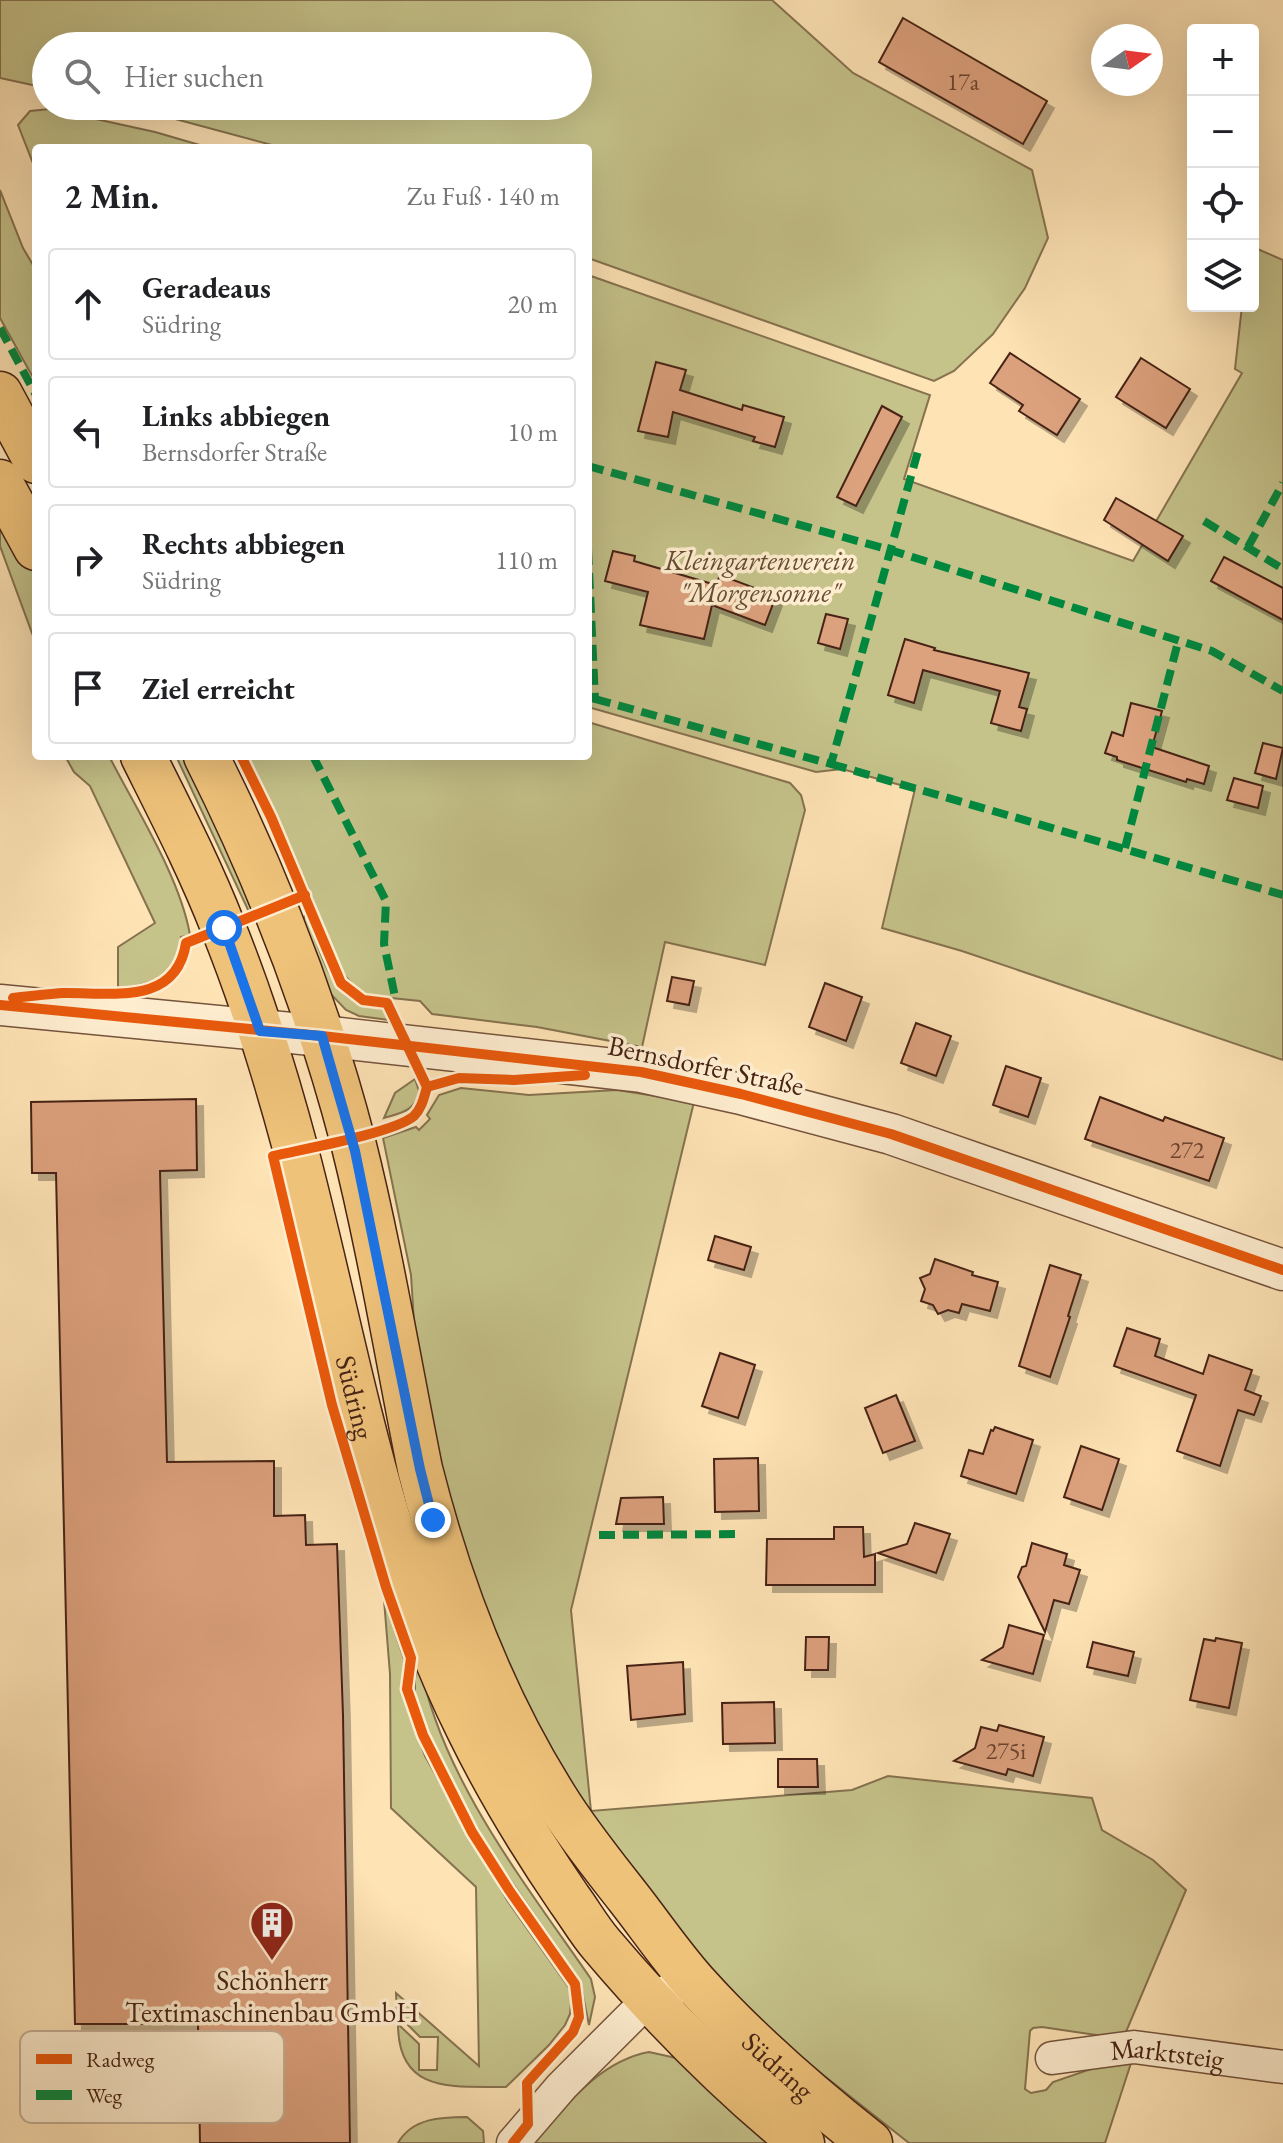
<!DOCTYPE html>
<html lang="de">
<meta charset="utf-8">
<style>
body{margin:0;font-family:"EB Garamond",serif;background:#f2f2f2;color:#202124}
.controls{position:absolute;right:24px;top:24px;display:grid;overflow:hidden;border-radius:8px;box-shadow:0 8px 32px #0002}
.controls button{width:72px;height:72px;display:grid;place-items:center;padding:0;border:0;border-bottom:2px solid #e0e0e0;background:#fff;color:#202124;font:40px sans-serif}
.compass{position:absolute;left:1091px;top:24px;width:72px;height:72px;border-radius:50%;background:#fff;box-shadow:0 8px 32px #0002;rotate:76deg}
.stop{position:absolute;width:24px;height:24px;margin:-18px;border:6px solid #1a73e8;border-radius:50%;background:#fff}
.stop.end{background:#1a73e8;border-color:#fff;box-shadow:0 2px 8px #0008}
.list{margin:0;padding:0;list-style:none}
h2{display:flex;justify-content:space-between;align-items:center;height:104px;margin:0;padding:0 32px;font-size:34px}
h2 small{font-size:26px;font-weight:400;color:#757577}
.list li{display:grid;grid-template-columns:52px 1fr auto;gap:24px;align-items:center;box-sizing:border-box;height:112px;margin:0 16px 16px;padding:0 16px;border:2px solid #e0e0e0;border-radius:8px}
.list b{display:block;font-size:30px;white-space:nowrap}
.list p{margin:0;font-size:26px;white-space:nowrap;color:#757577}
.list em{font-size:26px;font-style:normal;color:#757577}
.icon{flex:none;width:44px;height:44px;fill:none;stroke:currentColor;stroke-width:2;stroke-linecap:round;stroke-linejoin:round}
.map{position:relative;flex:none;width:1283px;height:2143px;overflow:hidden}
.search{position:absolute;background:#fff;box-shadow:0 8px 32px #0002;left:32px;top:32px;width:560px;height:88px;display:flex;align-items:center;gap:20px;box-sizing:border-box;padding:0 28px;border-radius:44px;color:#757577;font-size:30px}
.panel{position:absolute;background:#fff;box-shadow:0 8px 32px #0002;left:32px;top:144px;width:560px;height:616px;border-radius:8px}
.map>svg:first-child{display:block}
</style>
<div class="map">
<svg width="1283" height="2143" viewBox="0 0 1283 2143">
<defs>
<filter id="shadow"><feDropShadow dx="7" dy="7" stdDeviation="0" flood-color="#0004"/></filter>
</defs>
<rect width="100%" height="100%" fill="#fee3b5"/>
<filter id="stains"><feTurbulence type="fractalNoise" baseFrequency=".0025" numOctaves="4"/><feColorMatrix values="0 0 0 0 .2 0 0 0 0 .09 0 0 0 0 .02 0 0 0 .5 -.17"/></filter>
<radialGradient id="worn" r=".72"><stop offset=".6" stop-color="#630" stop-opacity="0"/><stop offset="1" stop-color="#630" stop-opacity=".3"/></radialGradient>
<!-- green -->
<g fill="#c5c28a" stroke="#86724f" stroke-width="2">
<path d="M0,0H772L853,73L1032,170L1048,238L1025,288L993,334L954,371L934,381L588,258V148H283L127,106H578V46H46V88L0,78Z"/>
<path d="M50,109L155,132L210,148H36V171L18,125L30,111Z"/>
<path d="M0,190L23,248L36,270V383L0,318Z"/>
<path d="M1253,247L1283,260V1060L962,951L882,928L915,789L842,769L816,772L588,707V275L930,395L904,479L1133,561L1242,373L1235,369L1242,306H1253Z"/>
<path d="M0,511L36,577V644L0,546Z"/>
<path d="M588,722L790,783L801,795L805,810L765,965L665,942L642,1047L537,1027L432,1014L420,1001L362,995L337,967L310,892L247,756H588Z"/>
<path d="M65,756H109C136,809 180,877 190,935L181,937C185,976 148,985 118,989V947L155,923L90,786L74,772Z"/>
<path d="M176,756H190L261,906L249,912Z"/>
<path d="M306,911C316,938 326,984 353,1000C362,1005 373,1007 383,1009L389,1020L359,1016L346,1010L325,988L300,932Z"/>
<path d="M415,1079L419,1091C416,1111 401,1113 384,1118L395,1093Z"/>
<path d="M461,1088L529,1095L617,1090L694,1102L571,1610L591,1811L852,1790L888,1776L1092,1798L1102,1830L1153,1860L1186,1890L1123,2039L1042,2027L1033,2028L1030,2031L1025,2089L1031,2093L1046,2090L1053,2082L1123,2058L1133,2057L1105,2143H909L803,2059L742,2001L674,1927L582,1810L487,1626L418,1385L411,1275L383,1138L416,1127L419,1130L430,1119L427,1115L439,1095Z"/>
<path d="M384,1600L404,1659V1696L425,1756L507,1900L572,1992L570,2014L565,2025L549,2045L506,2087C454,2086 398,2095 398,2024L419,2044V2070H437L438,2037H420L397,2014L396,1993L479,2066L476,1887L391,1808L390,1674Z"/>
<path d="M420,1662C439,1775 527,1886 591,1979L595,1997L589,2025L580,1981L487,1846L442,1766L422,1722L415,1696V1678Z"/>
<path d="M649,2052L676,2058L778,2143H532C565,2107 599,2061 649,2052Z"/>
<path d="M467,2117L483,2131L484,2143H398C412,2118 441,2117 467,2117Z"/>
</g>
<!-- building -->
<g fill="#dca17d" stroke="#472314" stroke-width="2" filter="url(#shadow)">
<path d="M903,18L1047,101L1023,144L879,62Z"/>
<path d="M1010,353L1080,399L1057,435L1019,411L1023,405L990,383Z"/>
<path d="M1141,358L1190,389L1166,428L1116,397Z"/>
<path d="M656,362L686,370L680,390L742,410L743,405L784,417L775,447L753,441L755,437L673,412L668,437L638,431Z"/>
<path d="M882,406L902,417L856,506L837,497Z"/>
<path d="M1116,498L1183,536L1168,561L1104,520Z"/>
<path d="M613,551L635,556L634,561L716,585L720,575L776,596L765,625L712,605L704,639L640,625L648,592L605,581Z"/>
<path d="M1224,557L1283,588V620L1211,581Z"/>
<path d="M826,614L848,619L840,649L818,643Z"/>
<path d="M905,639L935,648L934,650L1029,673L1019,707L1027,709L1021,731L991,723L1000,691L923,670L914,703L888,695Z"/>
<path d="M1131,703L1162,711L1152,747L1209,766L1204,784L1187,779L1186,782L1117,760V757L1105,753L1112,732L1123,736Z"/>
<path d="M1263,743L1283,748L1276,779L1255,773Z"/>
<path d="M1234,778L1263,786L1258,808L1227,800Z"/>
<path d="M672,977L694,981L689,1005L667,1001Z"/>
<path d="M825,983L862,997L846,1041L809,1027Z"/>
<path d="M916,1023L951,1036L936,1076L901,1063Z"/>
<path d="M1006,1066L1041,1078L1028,1117L993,1105Z"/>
<path d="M1100,1097L1163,1121L1165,1117L1224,1138L1209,1181L1085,1139Z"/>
<path d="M196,1099L197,1170L160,1171L167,1462L274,1461V1516L305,1515L306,1545L337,1544L343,1715L350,2143H200L198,2024H75L56,1173H32L31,1102Z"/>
<path d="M715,1236L751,1247L744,1270L708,1260Z"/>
<path d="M935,1259L973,1272L972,1275L998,1282L990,1311L962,1304L959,1313L948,1310L938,1314L933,1305L921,1301L925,1289L920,1278L930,1274Z"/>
<path d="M1050,1265L1081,1275L1068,1316L1070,1317L1050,1377L1019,1366Z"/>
<path d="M1127,1328L1160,1339L1155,1356L1203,1374L1209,1355L1252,1370L1245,1390L1261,1396L1254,1415L1238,1410L1220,1466L1177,1451L1196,1395L1114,1366Z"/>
<path d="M720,1353L755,1365L738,1418L702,1406Z"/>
<path d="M896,1395L915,1441L883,1453L865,1408Z"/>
<path d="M995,1427L1033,1440L1016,1494L961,1476L969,1450L983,1454L991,1430L993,1431Z"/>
<path d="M1081,1446L1119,1459L1102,1510L1064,1497Z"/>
<path d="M758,1458L759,1511L715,1512L714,1459Z"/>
<path d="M663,1497L664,1524H616L621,1498Z"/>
<path d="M915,1523L950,1534L936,1573L878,1553L907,1544Z"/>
<path d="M834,1527H863L864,1557L875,1554V1585H766L767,1539H834Z"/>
<path d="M1032,1543L1067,1554L1064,1565L1080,1570L1069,1604L1054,1600L1045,1632L1018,1577L1022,1567L1026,1566Z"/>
<path d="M1009,1625L1044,1635L1033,1674L982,1660L1003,1647Z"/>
<path d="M806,1637H829L828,1670H805Z"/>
<path d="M1216,1638L1242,1643L1229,1708L1190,1700L1204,1639L1215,1641Z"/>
<path d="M1093,1642L1134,1652L1128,1676L1087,1667Z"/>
<path d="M683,1662L685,1714L631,1720L627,1666Z"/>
<path d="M774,1702L775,1743L723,1744L722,1703Z"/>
<path d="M999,1725L1044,1737L1033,1776L1008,1769L1006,1775L954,1761L975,1748L981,1727L997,1731Z"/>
<path d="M778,1759H817L818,1787H778Z"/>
</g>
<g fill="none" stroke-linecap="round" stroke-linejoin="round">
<!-- minor casing -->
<g stroke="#75533c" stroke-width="35">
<g id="minor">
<path id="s1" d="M1052,2058L1134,2047L1283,2067"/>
<path d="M513,2143L562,2086L650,1998L694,1981"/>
</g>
</g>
<!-- tertiary casing -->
<g stroke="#75533c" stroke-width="43">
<path id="tertiary" d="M0,1005L322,1036L641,1072L741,1094L891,1134L1283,1270"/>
</g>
<!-- primary casing -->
<g stroke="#472314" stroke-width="47">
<g id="primary">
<path d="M0,394L36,461"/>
<path d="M0,482L36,548"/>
<path id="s2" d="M143,756C171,812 200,868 223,927C252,999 276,1076 296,1151C347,1346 378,1548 469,1730C498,1789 532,1845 569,1899C580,1914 589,1930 601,1944C662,2016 729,2084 802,2143"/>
<path id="s3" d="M206,756C268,879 318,1008 353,1142C380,1249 398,1360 420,1469C449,1584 492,1698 556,1799C577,1833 603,1865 628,1897C650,1925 671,1956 695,1983C748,2042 808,2094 870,2143"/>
</g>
</g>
<!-- minor -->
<use href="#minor" stroke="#feedcf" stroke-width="32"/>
<!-- tertiary -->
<use href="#tertiary" stroke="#feedcf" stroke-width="40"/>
<!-- primary -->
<use href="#primary" stroke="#efc27a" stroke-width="44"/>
<!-- quiet -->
<g stroke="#00873e" stroke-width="8" stroke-dasharray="16 8" stroke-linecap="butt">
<path d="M0,328L36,395"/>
<path d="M588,466L890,550L1212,651L1283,691"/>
<path d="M1204,521L1283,569"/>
<path d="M1248,547L1283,483"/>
<path d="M588,549L595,699L588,697"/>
<path d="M595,699L831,764L918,451"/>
<path d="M313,756L386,901L384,944L395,997L387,1003"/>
<path d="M831,764L1283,895"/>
<path d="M1125,848L1178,642"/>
<path d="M599,1535L743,1534"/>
</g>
<!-- cycleway casing -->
<g stroke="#feedcf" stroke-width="15">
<g id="cycleway">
<path d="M241,756L271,817L341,983L363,1000L387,1003L427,1087C424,1097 422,1108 414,1116C394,1133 303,1149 273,1156L332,1405L386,1587L411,1658L407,1689L423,1735L472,1832L509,1890L575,1984L579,2017L573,2032L527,2083L528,2124L513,2143"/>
<path d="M13,998C30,996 47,994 63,993C110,992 176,1007 186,943L305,895"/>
<path d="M0,1005L322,1036L641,1072L741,1094L891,1134L1283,1270"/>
<path d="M427,1087L459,1078L514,1080L585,1075"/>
</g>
</g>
<!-- cycleway -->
<use href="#cycleway" stroke="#e8590c" stroke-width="10"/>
</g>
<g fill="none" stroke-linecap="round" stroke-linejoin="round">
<!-- route -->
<path stroke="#1a73e8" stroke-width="10" d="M224,928L260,1031L322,1036L355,1151L420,1469L433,1520"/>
</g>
<!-- icons -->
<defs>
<g id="building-pin" transform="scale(2.3)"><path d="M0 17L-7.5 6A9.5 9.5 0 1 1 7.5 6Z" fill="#8f2418" stroke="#feedcf"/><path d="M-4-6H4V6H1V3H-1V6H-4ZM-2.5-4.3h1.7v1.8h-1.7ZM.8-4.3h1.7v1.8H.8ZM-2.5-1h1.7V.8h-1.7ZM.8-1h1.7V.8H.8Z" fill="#fff"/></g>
</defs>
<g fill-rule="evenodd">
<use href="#building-pin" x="272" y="1923"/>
</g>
<g text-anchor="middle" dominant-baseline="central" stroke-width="7" stroke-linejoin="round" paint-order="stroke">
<!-- number labels -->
<g font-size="24" fill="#6c422e">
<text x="963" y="81">17a</text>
<text x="1187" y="1149">272</text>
<text x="1006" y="1750">275i</text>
</g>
<!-- park labels -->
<g font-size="28" font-style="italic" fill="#664b32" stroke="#feedcf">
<text x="760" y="560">Kleingartenverein<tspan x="760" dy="32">"Morgensonne"</tspan></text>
</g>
<!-- street labels -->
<g font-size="28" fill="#472314" stroke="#feedcf">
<text transform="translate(706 1065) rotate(12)">Bernsdorfer Straße</text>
<text stroke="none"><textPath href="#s2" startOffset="678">Südring</textPath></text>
<text stroke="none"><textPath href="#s1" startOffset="116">Marktsteig</textPath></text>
<text stroke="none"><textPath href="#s3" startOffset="1454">Südring</textPath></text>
</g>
<!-- poi labels -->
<g font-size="28" fill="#472314" stroke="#feedcf">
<text x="272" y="1980">Schönherr<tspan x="272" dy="32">Textimaschinenbau GmbH</tspan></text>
</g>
</g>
<!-- legend -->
<rect x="20" y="2031" width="264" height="92" rx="12" fill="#feedcf" stroke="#c7b097" stroke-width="2"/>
<rect x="36" y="2054" width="36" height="10" fill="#e8590c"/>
<rect x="36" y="2090" width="36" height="10" fill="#00873e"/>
<g font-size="22" fill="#472314">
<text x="86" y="2067">Radweg</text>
<text x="86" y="2103">Weg</text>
</g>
<rect width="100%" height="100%" filter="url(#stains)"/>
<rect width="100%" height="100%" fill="url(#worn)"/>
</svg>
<div class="controls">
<button>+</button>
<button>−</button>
<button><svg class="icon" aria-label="locate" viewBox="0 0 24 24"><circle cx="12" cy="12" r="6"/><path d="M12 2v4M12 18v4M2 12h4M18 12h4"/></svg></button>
<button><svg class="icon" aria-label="layers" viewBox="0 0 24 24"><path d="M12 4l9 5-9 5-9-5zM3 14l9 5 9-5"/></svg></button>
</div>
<svg class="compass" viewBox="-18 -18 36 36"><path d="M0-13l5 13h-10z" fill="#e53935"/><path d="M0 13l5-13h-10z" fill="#757577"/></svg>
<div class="stop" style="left:224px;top:928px"></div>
<div class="stop end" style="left:433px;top:1520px"></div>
<div class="search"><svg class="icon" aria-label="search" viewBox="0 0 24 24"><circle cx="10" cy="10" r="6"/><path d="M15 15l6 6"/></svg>Hier suchen</div>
<section class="panel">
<h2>2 Min.<small>Zu Fuß · 140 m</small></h2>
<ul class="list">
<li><svg class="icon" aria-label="ahead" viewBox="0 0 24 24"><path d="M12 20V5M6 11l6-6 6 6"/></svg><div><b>Geradeaus</b><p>Südring</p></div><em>20 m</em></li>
<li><svg class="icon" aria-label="left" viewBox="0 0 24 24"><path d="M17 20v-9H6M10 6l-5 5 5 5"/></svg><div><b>Links abbiegen</b><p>Bernsdorfer Straße</p></div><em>10 m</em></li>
<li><svg class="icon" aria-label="right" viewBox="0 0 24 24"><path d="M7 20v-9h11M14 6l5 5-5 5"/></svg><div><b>Rechts abbiegen</b><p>Südring</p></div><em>110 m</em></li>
<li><svg class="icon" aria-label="arrive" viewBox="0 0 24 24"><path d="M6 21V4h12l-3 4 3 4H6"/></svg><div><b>Ziel erreicht</b></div></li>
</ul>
</section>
</div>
